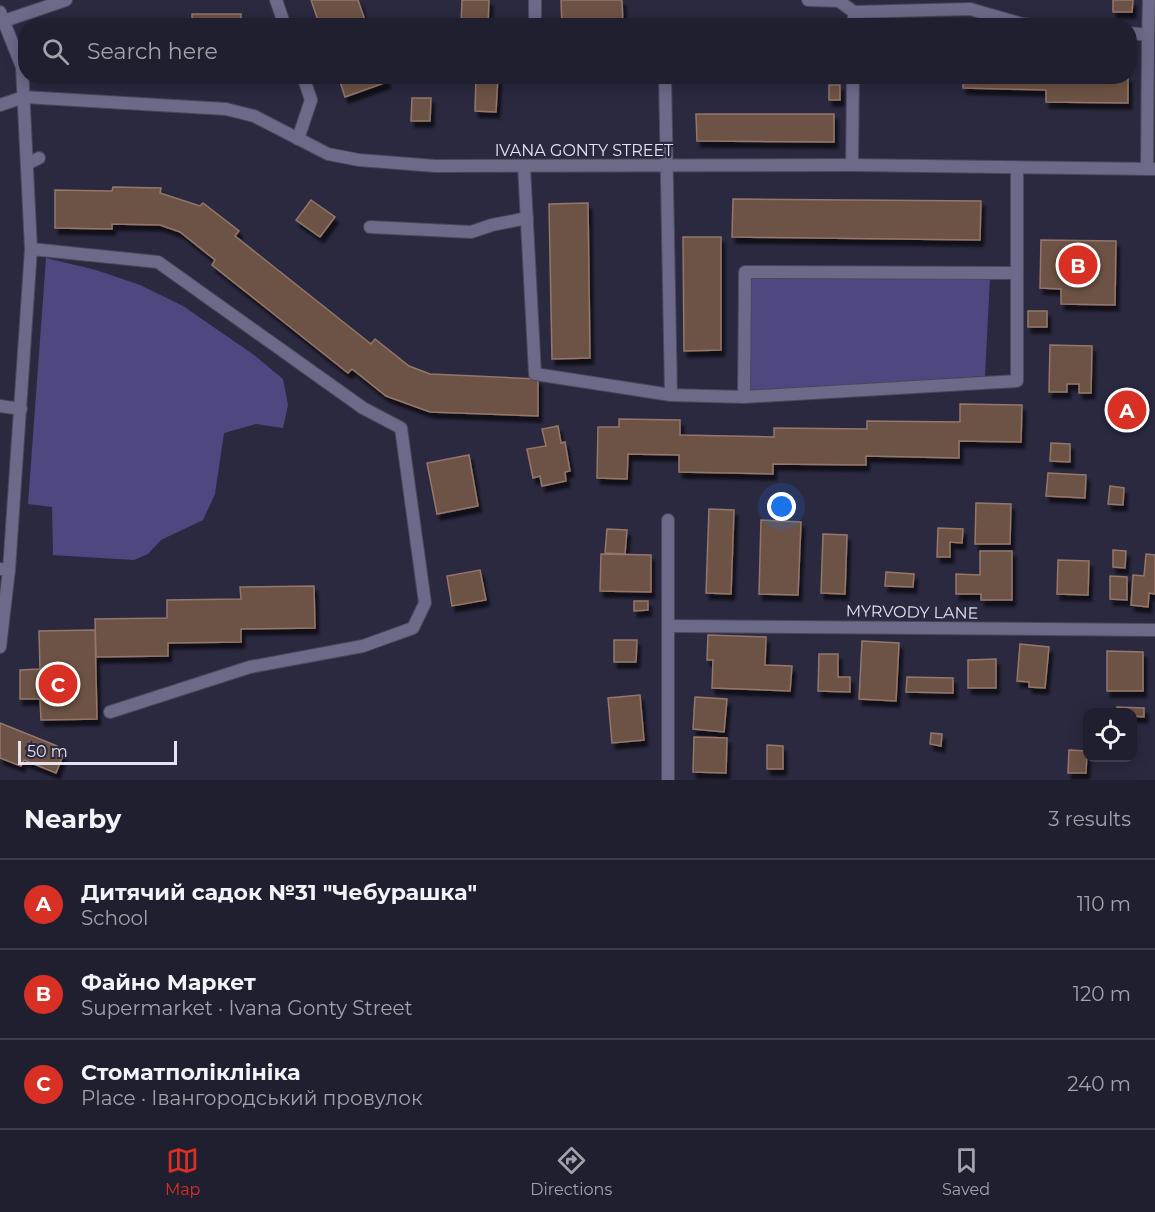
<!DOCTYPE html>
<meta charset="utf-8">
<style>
body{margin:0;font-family:Montserrat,sans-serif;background:#282738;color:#f1f3f6}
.controls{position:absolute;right:18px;bottom:18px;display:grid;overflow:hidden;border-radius:12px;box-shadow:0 3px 15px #0003}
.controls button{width:54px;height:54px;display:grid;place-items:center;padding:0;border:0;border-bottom:2px solid #3d3d4c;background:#201f30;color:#f1f3f6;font:30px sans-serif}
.scale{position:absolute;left:18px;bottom:15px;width:159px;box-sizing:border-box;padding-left:6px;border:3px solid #e3e3f2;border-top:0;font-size:16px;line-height:21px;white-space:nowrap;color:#e3e3f2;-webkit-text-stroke:4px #2b2940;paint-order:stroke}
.you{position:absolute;left:782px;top:507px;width:21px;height:21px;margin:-15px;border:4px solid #fff;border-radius:50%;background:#1a73e8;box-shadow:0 0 0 9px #1a73e833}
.badge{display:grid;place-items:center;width:39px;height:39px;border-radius:50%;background:#d93025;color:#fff;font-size:20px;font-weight:700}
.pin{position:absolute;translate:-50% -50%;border:3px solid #fff;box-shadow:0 2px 6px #0006}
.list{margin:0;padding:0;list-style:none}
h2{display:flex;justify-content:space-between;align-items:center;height:78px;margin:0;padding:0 24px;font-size:26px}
h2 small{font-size:20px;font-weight:400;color:#a2a2ab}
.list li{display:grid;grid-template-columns:39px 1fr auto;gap:18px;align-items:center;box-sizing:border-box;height:90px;padding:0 24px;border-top:2px solid #3d3d4c}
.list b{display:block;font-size:22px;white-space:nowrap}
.list p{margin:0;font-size:20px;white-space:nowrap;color:#a2a2ab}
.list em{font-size:20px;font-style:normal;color:#a2a2ab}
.icon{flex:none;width:33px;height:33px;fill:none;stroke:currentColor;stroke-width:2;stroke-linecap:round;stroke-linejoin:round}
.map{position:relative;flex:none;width:1155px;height:780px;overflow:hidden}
.search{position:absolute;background:#201f30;box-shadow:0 3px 15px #0003;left:18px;right:18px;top:18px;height:66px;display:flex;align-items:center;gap:15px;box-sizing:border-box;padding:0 21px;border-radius:24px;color:#a2a2ab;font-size:22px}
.sheet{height:348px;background:#201f30}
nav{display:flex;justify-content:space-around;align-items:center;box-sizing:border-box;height:84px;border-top:2px solid #3d3d4c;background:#201f30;font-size:16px;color:#a2a2ab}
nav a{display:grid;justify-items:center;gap:3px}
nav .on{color:#d93025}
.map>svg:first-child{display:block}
</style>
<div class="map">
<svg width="1155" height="780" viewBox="0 0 1155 780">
<defs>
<filter id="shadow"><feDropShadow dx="3.5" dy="6" stdDeviation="1.5" flood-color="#0009"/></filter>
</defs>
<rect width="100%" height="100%" fill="#2b2940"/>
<!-- green -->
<g fill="#4d4980">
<path d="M46,258L96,270L140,285L183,306L254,355L283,379L288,405L283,428L256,424L224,433L215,494L203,520L161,540L148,554L134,560L53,555L52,507L28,504Z"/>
<path d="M749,275L990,277L985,376L748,392Z"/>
</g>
<!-- building -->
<g fill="#6d5245" stroke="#947769" stroke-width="1.5" filter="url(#shadow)">
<path d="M311,0H358L367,26H320Z"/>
<path d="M462,0H489L488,26H461Z"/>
<path d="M561,0H622L623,26H562Z"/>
<path d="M1113,0H1133L1132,12H1113Z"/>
<rect x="192" y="14" width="49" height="12"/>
<path d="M338,76H385L387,82L345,97Z"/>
<path d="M476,76H498L496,112L475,111Z"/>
<path d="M963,76H1128V103L1046,102V90L963,88Z"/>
<rect x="829" y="85" width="11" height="15"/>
<path d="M412,98H431L430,121H411Z"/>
<path d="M696,114H834V142L697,141Z"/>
<path d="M113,187L161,188L160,193L200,206L203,203L239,231L235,236L371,344L375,339L409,366L430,374L538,379V416L430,412L386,396L352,369L348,373L212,265L215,260L180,232L160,225L112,224V229L55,228V190L112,191Z"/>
<path d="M733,199L981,201L980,240L732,237Z"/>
<path d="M311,200L335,217L320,237L296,220Z"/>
<path d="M588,203L590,358L552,359L549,204Z"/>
<path d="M683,237H721V350L684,351Z"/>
<path d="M1041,240L1116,241L1115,305L1061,304V289L1040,288Z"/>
<rect x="1028" y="311" width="19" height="16"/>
<path d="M1050,345L1092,346L1091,393H1079V384H1067V392H1049Z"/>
<path d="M960,404L1022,405L1021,442L959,441V458L866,456V465L773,464V474L679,472V455L628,454L627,479L597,478L598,427H619V419L680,420V435L774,437V428L867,429V421L960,422Z"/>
<path d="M558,426L561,443L565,442L570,471L565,472L566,481L542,486L540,476L533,478L527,449L546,446L542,429Z"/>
<path d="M1051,443L1070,444V462L1050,461Z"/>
<path d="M469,455L478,506L437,514L427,463Z"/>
<path d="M1048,473L1086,475L1085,498L1046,496Z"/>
<path d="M1110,486L1124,488L1123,505L1108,504Z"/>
<path d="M976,503L1011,504L1010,544H975Z"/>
<path d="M709,509L734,510L731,594L706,593Z"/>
<path d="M761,520L801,522L798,595L759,594Z"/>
<path d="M938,528L963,529L962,543L950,542V557H937Z"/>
<path d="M607,529L627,530L625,554L605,553Z"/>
<path d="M823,534L847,535L845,594L821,593Z"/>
<path d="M1113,550L1126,551L1125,568L1113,567Z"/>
<path d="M980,551H1012V600H981V594H956V574L980,575Z"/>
<path d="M601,554L651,555V592L600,591Z"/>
<path d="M1146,554L1155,555V594L1149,593L1148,607L1131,605L1133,575L1144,576Z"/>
<path d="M1058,560L1089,561L1088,595L1057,594Z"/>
<path d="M480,570L486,600L452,606L447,576Z"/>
<path d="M886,572L914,574L913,587L885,586Z"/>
<path d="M1110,576L1127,577V600L1110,599Z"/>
<path d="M314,586L315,628L241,629V642L168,643V656L96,657L95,619L167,618V600L241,599L240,587Z"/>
<path d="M634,601H648V610L634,611Z"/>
<path d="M95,630L97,719L41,720L40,699H20V670L40,669L39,631Z"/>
<path d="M708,635L766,637L765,665L792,666L790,691L712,688L713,660H707Z"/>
<path d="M614,640H637L636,662H614Z"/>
<path d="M862,641L899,643L896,701L859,699Z"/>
<path d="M1020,644L1049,647L1045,688L1029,687V682L1017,681Z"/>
<path d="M1107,651L1143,652V691H1107Z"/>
<path d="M819,654H838V677H850V692L818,691Z"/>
<path d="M996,659V688H968V660Z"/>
<path d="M907,677L953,678V693L906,692Z"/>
<path d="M640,695L644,740L612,743L608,698Z"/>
<path d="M695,697L727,699L724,732L693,729Z"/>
<path d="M1117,707L1144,708V717L1132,716V712H1117Z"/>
<path d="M0,723L57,746L55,751L63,755L56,773L24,760L21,766L0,758Z"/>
<path d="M931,733L942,734L941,746L930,744Z"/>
<path d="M694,737L727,738L726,773L693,772Z"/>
<path d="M767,745L783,746V769H767Z"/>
<path d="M1069,750L1087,751L1086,773H1068Z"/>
</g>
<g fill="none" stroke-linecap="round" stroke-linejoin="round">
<!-- service casing -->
<g stroke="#48475c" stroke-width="14">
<g id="service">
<path d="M276,0L285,26"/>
<path d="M808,0L839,1L854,12"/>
<path d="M4,21L66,0"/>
<path d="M854,26V12L970,9L1022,24L1039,26"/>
<path d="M1130,33L1148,35L1147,169"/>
<path d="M1148,35L1149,0"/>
<path d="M303,76L311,100"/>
<path d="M665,76L671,395L744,397L1017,381V168"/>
<path d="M0,105L24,97"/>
<path d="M27,164L39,158"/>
<path d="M852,165L853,76"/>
<path d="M524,166L535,374L671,395"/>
<path d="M31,249L158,262L363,408L401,428L425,603L413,628L363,646L250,667L110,712"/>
<path d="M744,397L745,272L1017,273"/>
<path d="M0,406L21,409"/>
</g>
</g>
<!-- minor casing -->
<g stroke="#48475c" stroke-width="14">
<g id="minor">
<path d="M535,0V26"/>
<path d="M0,12L22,67L31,249L9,570L0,569"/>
<path d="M24,97L226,109L254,116L328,154L359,160L435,166L852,165L1155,169"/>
<path d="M298,139L311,100"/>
<path d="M370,227L471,232L492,225L527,218"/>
<path d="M670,626L1155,630"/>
<path d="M0,647L9,570"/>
<path d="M668,780V520"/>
</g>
</g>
<!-- service -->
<use href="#service" stroke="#6b6a88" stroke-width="12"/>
<!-- minor -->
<use href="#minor" stroke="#6b6a88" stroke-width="12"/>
</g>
<g text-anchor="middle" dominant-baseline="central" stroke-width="4.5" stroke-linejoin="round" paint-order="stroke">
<!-- street labels -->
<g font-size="16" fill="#e3e3f2" stroke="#2b2940">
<text x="584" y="150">IVANA GONTY STREET</text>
<text transform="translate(912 612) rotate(1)">MYRVODY LANE</text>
</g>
</g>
</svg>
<div class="controls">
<button><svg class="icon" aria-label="locate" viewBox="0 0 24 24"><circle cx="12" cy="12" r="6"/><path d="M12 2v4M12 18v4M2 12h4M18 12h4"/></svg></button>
</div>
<div class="scale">50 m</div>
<div class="you"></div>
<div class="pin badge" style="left:1127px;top:410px">A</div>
<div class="pin badge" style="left:1078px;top:265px">B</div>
<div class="pin badge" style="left:58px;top:684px">C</div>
<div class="search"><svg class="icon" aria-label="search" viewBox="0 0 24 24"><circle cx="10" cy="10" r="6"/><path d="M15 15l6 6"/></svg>Search here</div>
</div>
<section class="sheet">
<h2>Nearby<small>3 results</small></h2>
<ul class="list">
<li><span class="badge">A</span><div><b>Дитячий садок №31 &quot;Чебурашка&quot;</b><p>School</p></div><em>110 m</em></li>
<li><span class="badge">B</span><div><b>Файно Маркет</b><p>Supermarket · Ivana Gonty Street</p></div><em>120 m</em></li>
<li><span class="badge">C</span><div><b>Стоматполіклініка</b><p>Place · Івангородський провулок</p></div><em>240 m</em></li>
</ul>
</section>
<nav>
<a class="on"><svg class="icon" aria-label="map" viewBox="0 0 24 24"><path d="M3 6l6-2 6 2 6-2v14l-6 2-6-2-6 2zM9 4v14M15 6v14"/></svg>Map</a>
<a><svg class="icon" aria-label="directions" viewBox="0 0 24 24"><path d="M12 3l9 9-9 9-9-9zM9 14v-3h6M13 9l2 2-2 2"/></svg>Directions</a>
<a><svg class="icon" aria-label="saved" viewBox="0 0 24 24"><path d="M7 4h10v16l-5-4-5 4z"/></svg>Saved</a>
</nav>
